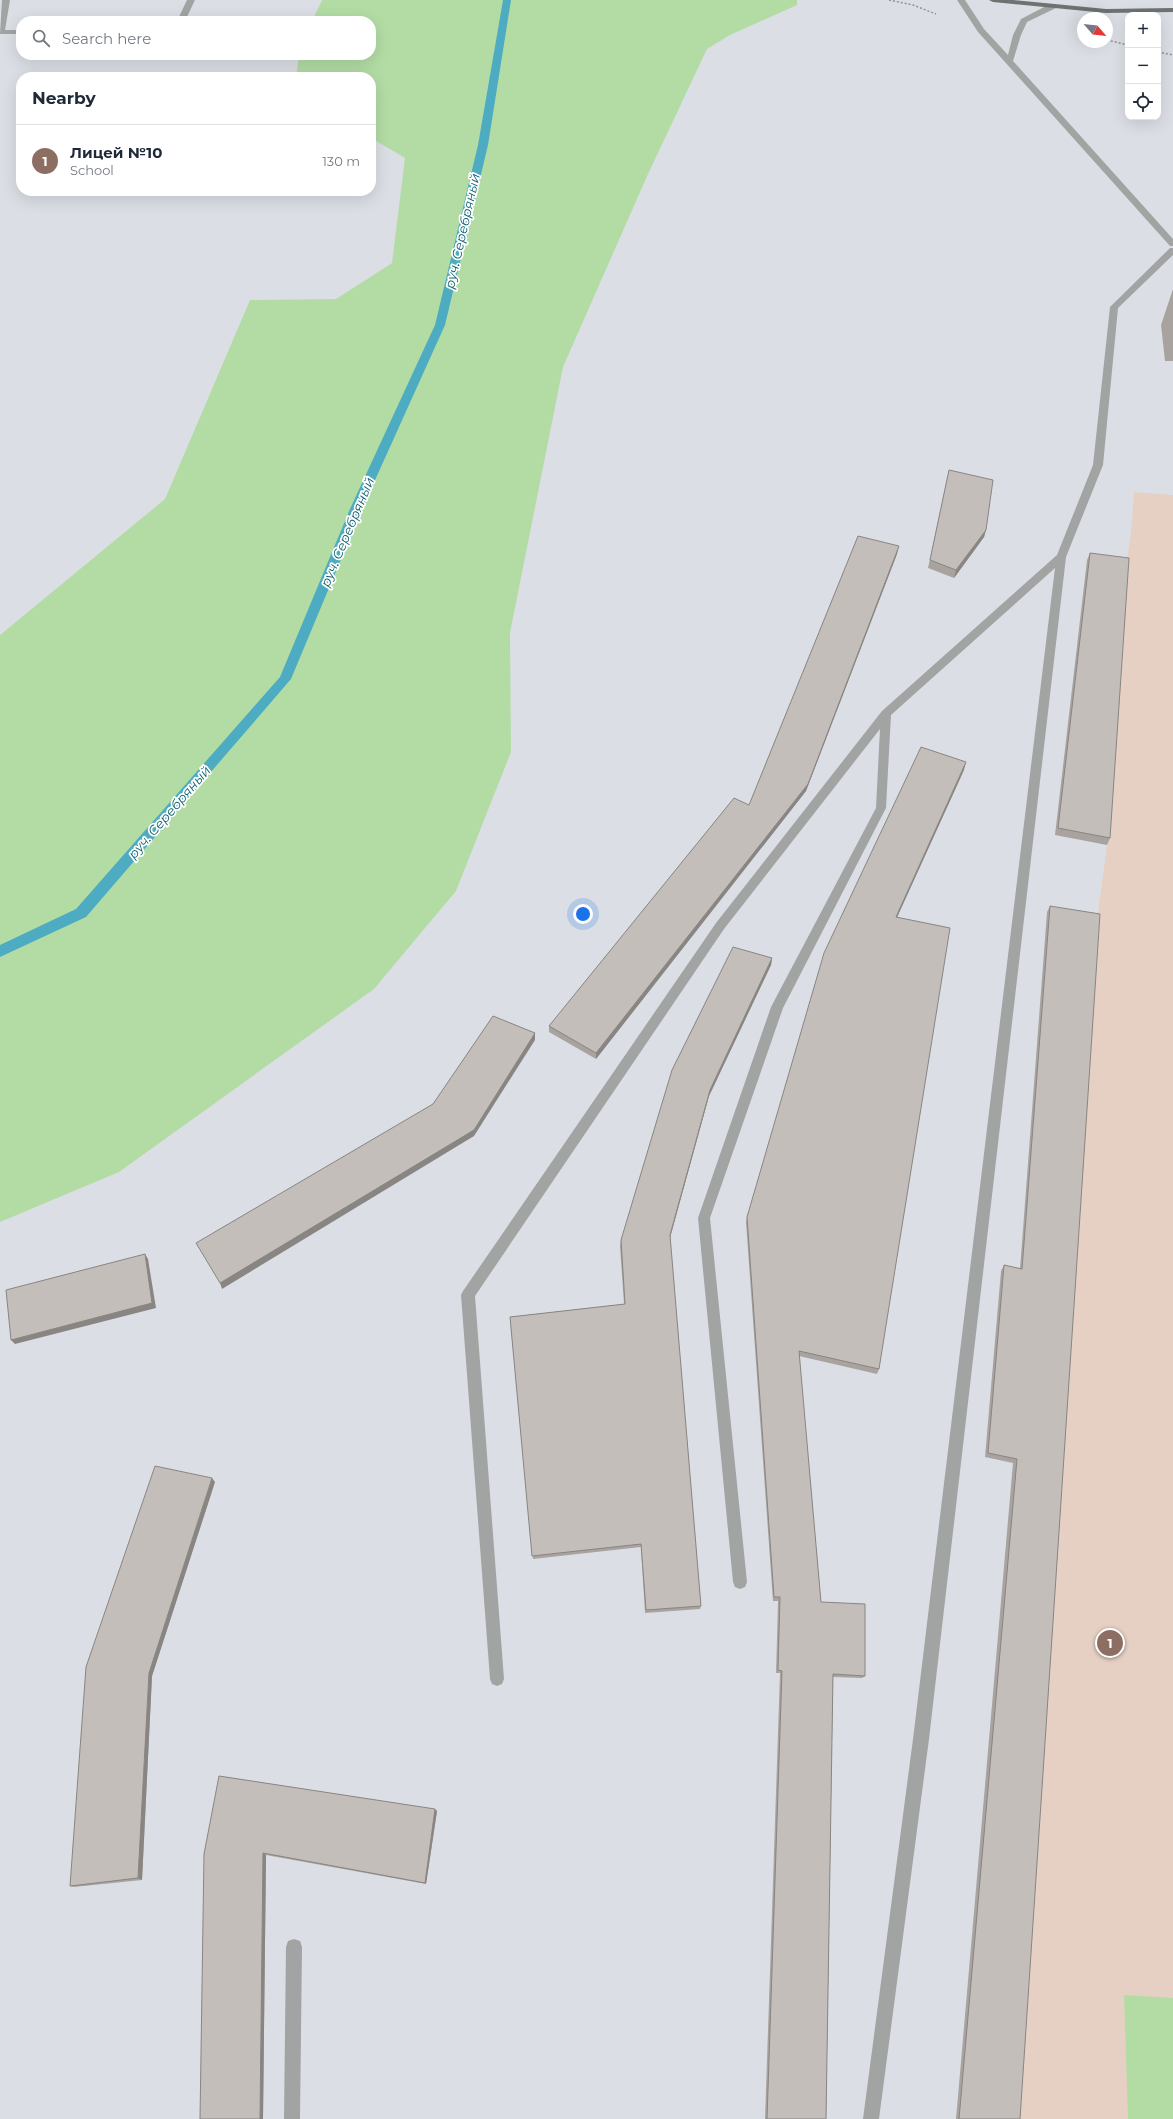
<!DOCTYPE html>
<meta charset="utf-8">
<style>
body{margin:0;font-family:Montserrat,sans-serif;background:#f2f2f3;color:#1f2937}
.controls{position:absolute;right:12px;top:12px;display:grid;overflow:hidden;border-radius:8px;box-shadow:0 4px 16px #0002}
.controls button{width:36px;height:36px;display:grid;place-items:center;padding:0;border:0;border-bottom:1px solid #e0e1e3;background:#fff;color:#1f2937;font:20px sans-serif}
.compass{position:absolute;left:1077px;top:12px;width:36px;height:36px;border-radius:50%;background:#fff;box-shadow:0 4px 16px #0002;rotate:118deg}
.you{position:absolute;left:583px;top:914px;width:14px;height:14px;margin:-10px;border:3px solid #fff;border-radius:50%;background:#1a73e8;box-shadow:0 0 0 6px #1a73e833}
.badge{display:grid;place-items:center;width:26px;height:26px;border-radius:50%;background:#c8458a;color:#fff;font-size:13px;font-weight:700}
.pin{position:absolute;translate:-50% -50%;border:2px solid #fff;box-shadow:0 1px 4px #0006}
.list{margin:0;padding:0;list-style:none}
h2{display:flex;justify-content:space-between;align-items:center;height:52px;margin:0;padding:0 16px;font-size:17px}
h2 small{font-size:13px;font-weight:400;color:#747a83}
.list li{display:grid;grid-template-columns:26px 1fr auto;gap:12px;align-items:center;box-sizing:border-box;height:72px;padding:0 16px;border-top:1px solid #e0e1e3}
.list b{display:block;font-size:15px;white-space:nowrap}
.list p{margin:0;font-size:13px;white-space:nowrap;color:#747a83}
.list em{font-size:13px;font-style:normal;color:#747a83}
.icon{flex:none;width:22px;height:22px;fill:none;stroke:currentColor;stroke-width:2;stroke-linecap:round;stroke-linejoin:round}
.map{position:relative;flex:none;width:1173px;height:2119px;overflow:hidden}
.search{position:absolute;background:#fff;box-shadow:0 4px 16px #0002;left:16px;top:16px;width:360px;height:44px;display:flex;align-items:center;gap:10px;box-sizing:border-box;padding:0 14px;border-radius:16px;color:#747a83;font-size:15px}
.panel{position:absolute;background:#fff;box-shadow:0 4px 16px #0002;left:16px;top:72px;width:360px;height:124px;border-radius:16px}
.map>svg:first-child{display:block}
</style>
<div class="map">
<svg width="1173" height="2119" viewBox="0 0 1173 2119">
<rect width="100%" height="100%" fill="#dbdfe5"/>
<!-- education -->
<path fill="#e6d0c3" d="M1134,492L1173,495V2119H1016L1097,921L1107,845L1126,566L1131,532Z"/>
<!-- green -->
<g fill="#b3dca5">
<path d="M322,0H797V5L730,35L707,49L648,174L563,367L510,633L511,752L456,891L374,989L119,1172L0,1222V635L165,499L250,300L336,299L392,263L405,158L371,138V77H296L299,55H371V21H312Z"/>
<path d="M1124,1995L1173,1998V2119H1128Z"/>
</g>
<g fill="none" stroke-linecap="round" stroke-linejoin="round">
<!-- stream -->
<path fill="#4dacc2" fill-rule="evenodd" d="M503,0H511L488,145L445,325L362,509L291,679L86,917L0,957V945L76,909L280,677L350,509L435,325L478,145Z"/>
<!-- path -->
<g stroke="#8f9297" stroke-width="1.5" stroke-dasharray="2 2" stroke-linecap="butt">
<path d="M889,0L913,5L936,14"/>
<path d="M1107,40L1128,45"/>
<path d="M1158,52L1173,55"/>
</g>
<!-- minor -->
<g fill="#a1a4a2" fill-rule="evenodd">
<path d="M2,0H10L5,30H21V34H0Z"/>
<path d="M187,0H195L185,21H177Z"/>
<path d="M957,0H965L984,29L1008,55L1013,35L1021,19L1050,4H1056V8L1027,22L1021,35L1013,61L1173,239V246H1170L978,32Z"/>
<path d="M1170,248H1173V255L1118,308L1103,465L1066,557L929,1739L879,2119H863L913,1739L1055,568L891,715L886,808L783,1008L710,1218L747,1582L745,1587L740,1589L735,1587L733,1582L698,1218L771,1007L876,808L880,729L724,929L475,1296L504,1679L502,1684L497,1686L492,1684L490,1679L461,1295L463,1291L716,923L882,711L1057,555L1093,465L1110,307Z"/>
<path d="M294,1939L300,1941L302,1947L300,2119H284L286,1947L288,1941Z"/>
</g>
<!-- major -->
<path fill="#6d7370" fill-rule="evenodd" d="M989,0H1013L1106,9L1173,8V12L1106,13L993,2Z"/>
</g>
<!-- wall -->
<g fill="#a8a39f">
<path d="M1173,289V361H1165L1161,325Z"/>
<path d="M949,470L986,530L984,537L954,578L928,568Z"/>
<path d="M1090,553L1110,838L1107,845L1055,835L1087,560Z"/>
<path d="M897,554L806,791L596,1059L549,1032V1026L749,805Z"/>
<path d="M964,770L897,917L879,1369L877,1374L799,1356L821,1602L865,1676L862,1678L833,1677L826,2119H765L780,1673H776L778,1601H773L746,1222L747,1217Z"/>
<path d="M1050,906L1020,2119H956L1013,1463L985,1457L1001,1271L1004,1265L1020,1269L1047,912Z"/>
<path d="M772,958L771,965L709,1096L670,1238L701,1606L700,1609L645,1613L641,1547L533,1559L510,1317L624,1304L620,1246L621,1240Z"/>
<path d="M215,1482L152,1676L142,1880L74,1887L70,1886Z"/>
<path d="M219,1776L437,1811L426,1884L266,1855L263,2119Z"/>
</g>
<!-- shaded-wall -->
<g fill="#888582">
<path d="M986,530L984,537L954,578L956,570Z"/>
<path d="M899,546L897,554L806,791L596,1059V1053L808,784Z"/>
<path d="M966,762L964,770L894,924L896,917Z"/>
<path d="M772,958L771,965L709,1096L669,1241L670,1235L710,1090Z"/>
<path d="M535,1033V1040L474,1136L222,1289L220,1283Z"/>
<path d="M145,1254L148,1259L156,1308L15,1344L11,1340Z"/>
<path d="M212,1478L215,1482L152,1676L142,1880L138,1878L149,1673Z"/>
<path d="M435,1809L437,1811L426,1884L425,1883Z"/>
<path d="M263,1853L266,1855L263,2119H260Z"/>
</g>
<!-- building -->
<g fill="#c3beb9" stroke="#888582">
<path d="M949,470L993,480L986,530L956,570L930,560Z"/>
<path d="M858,536L899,546L808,784L596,1053L549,1026L734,798L749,805Z"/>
<path d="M1090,553L1129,558L1110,838L1058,828Z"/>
<path d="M921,747L966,762L896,917L950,928L879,1369L799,1351L821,1602L865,1604V1676L833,1674L826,2119H767L782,1671L778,1670L780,1597H774L747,1217L824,953Z"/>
<path d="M1050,906L1100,914L1020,2119H959L1017,1459L988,1453L1004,1265L1022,1269Z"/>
<path d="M733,947L772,958L710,1090L670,1235L701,1606L646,1610L641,1544L532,1556L510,1317L625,1304L621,1240L672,1070Z"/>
<path d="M493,1016L535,1033L474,1130L220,1283L196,1243L433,1104Z"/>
<path d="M145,1254L152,1303L11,1340L6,1290Z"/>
<path d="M155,1466L212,1478L149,1673L138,1878L70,1886L86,1667Z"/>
<path d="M219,1776L435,1809L425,1883L263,1853L260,2119H200L204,1854Z"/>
</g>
<g text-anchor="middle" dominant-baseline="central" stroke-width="3.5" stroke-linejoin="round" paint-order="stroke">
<!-- far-water labels -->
<g font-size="13" font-style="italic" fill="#0c5d6d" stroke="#fff">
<text transform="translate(462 231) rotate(-77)">руч. Серебряный</text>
<text transform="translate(347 532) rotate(-67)">руч. Серебряный</text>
<text transform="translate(169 812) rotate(-49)">руч. Серебряный</text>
</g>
</g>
</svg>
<div class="controls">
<button>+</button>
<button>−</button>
<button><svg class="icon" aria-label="locate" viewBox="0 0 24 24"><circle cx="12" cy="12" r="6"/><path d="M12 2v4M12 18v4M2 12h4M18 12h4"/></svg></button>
</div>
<svg class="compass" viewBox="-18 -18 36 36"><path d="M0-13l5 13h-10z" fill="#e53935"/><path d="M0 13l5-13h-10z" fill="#747a83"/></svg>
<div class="you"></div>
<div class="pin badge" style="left:1110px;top:1643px;background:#8d6e63">1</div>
<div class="search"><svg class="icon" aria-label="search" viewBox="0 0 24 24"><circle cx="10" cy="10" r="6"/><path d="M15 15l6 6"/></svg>Search here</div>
<section class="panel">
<h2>Nearby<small></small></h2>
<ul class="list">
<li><span class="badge" style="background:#8d6e63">1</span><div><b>Лицей №10</b><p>School</p></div><em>130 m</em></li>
</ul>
</section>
</div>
